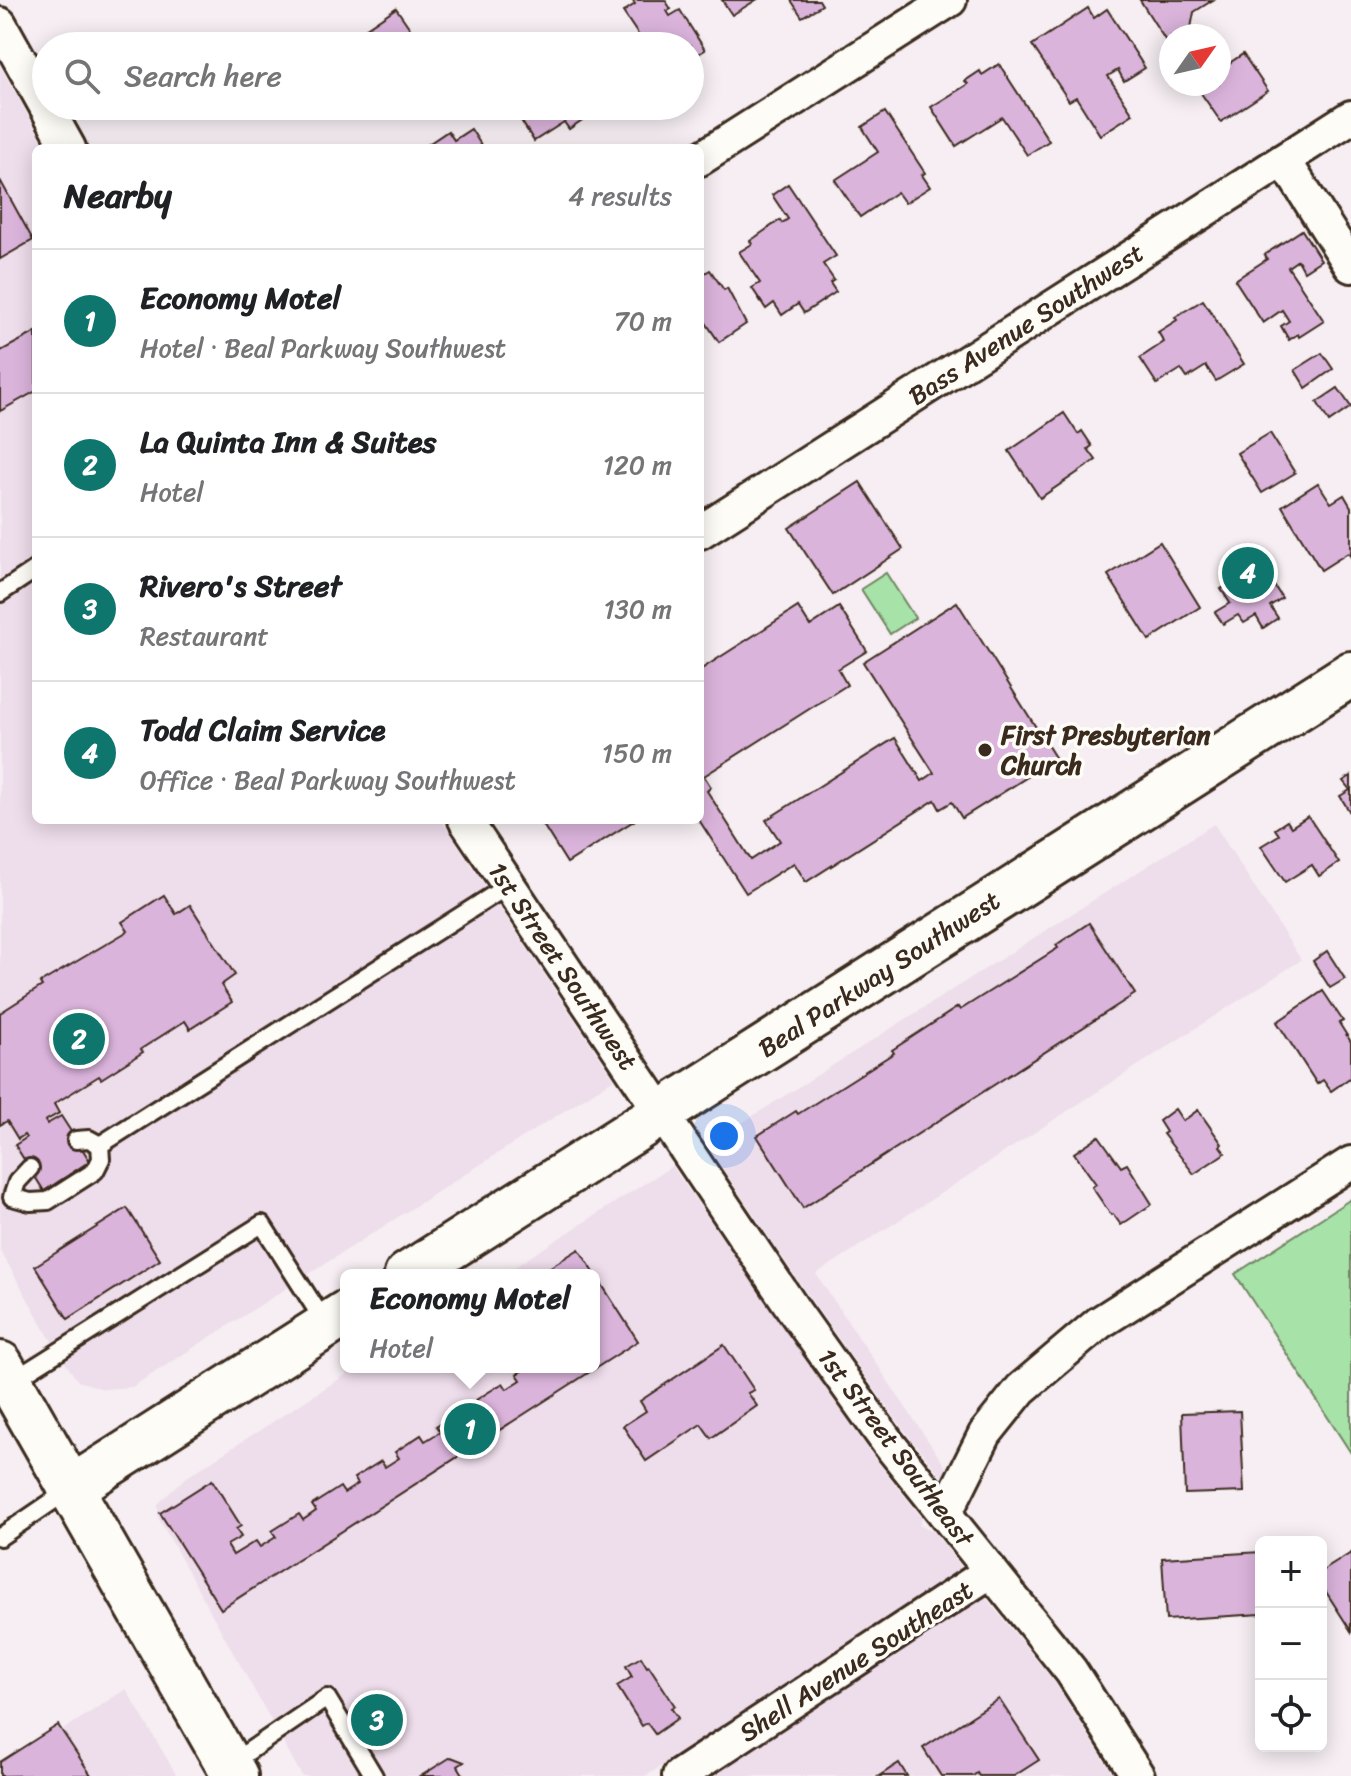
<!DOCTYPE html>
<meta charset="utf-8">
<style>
body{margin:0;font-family:Sriracha,sans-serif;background:#f6f6f6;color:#202124}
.controls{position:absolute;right:24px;bottom:24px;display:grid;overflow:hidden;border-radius:12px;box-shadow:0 4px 20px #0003}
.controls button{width:72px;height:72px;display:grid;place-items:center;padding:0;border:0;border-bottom:2px solid #e0e0e0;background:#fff;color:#202124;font:40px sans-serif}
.compass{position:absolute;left:1159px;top:24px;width:72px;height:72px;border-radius:50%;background:#fff;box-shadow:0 4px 20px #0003;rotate:56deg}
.you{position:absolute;left:724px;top:1136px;width:28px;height:28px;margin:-20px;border:6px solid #fff;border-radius:50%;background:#1a73e8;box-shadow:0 0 0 12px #1a73e833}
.badge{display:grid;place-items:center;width:52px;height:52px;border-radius:50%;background:#0f766e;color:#fff;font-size:26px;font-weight:700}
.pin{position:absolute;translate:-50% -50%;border:4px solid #fff;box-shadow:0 2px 8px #0006}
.popup{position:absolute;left:340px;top:1269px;width:260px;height:104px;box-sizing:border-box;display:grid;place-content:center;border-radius:12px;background:#fff;filter:drop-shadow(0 2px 6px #0005);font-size:26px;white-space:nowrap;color:#757577}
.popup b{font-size:30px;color:#202124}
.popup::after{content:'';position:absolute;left:50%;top:100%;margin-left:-16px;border:16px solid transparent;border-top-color:#fff}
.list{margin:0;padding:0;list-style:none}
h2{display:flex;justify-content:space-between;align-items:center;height:104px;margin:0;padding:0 32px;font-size:34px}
h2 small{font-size:26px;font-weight:400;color:#757577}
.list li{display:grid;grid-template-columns:52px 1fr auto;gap:24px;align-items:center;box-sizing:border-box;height:144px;padding:0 32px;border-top:2px solid #e0e0e0}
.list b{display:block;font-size:30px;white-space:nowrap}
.list p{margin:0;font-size:26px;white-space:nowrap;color:#757577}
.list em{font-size:26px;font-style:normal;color:#757577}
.icon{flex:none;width:44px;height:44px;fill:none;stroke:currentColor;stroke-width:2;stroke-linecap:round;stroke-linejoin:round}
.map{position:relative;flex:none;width:1351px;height:1776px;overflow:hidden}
.search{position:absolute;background:#fff;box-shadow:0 4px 20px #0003;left:32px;top:32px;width:672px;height:88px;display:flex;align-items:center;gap:20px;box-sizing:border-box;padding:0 28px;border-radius:44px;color:#757577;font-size:30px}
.panel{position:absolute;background:#fff;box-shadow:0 4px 20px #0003;left:32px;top:144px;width:672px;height:680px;border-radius:12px}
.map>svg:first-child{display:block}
</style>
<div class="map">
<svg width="1351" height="1776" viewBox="0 0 1351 1776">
<rect width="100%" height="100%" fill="#f6eef2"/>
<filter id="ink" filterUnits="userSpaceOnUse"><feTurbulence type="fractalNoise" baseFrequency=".0125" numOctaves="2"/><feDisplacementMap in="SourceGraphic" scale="16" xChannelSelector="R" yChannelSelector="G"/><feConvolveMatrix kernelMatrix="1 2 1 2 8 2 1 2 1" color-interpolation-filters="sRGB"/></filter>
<g filter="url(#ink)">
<!-- built -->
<g fill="#eeddeb">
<path d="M0,66L46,148H36V820H441L614,1079L132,1387L104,1389L78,1381L59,1354L0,1250Z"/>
<path d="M1214,824L1301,960L816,1274L947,1469L943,1478L904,1430L812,1301L707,1145Z"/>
<path d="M672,1166L871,1454L922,1518L919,1525L932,1530L963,1569L646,1776H302L158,1517V1504L184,1479L358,1367H594V1275H502Z"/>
<path d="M985,1597L1055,1683L1114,1776H712Z"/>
<path d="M126,1689L177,1776H0V1771Z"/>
</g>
<!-- green -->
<g fill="#a7e2a8" stroke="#718663" stroke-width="2">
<path d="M886,573L915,618L890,634L861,589Z"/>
<path d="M1351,1199V1453L1235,1274Z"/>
</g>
<!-- building -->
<g fill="#dbb4dc" stroke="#3b2a1e" stroke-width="2">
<path d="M632,0H665L671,9L667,11L670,16L680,10L705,50L690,59V46H629L641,39L623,12L635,4Z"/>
<path d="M722,0H756L732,15Z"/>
<path d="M791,0H819L822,5L802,17Z"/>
<path d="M1140,0H1213L1194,12L1191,28L1178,36H1171V41L1167,43Z"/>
<path d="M396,8L422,46H340Z"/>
<path d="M1088,8L1094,18L1107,9L1145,68L1124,81L1118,70L1108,76L1133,114L1100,135L1076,97L1069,101L1032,45Z"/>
<path d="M1243,54L1268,91L1221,122L1196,86L1219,84V70Z"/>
<path d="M999,64L1049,141L1027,155L1002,117L956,146L931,107L968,84L965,81L980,71L982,75Z"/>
<path d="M512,106H588L580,111L585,118L569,129L564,122L534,141Z"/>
<path d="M885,112L925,173L922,175L930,187L905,203L897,192L860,217L835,180L878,152L862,127Z"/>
<path d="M471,129L483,148H429L427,145L448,131L454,140Z"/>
<path d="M0,180L33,240L0,259Z"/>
<path d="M788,184L836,256L823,264L834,280L830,283L836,292L804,313L798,304L782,315L774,303L766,309L752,288L760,283L739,252L752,244L750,241L780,220L782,223L788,219L772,195Z"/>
<path d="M1302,230L1321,260L1304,271L1298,260L1288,267L1324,321L1299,337L1298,334L1289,340L1281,326L1289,321L1282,310L1263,323L1235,280L1267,259L1264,255Z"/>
<path d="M710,270L724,290L727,288L746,324L719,342L700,314V276Z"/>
<path d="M1203,300L1244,364L1216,381L1206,366L1187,378L1181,369L1157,384L1140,358L1164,342L1158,332L1177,320L1175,317Z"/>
<path d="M36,332V391L0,411V349L1,351Z"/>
<path d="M1322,353L1333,369L1306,388L1295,370Z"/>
<path d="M1338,388L1351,407L1329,422L1317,402Z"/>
<path d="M1064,413L1078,434L1082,431L1092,446L1088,449L1096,460L1040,498L1009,451Z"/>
<path d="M1270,433L1295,473L1262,493L1237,453Z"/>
<path d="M860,482L903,549L833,595L789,528Z"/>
<path d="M1318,483L1331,503L1344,495L1351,507V557L1348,553L1321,570L1282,506Z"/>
<path d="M1160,542L1200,607L1149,640L1108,575Z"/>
<path d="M1260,564L1282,598L1270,606L1278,618L1263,628L1256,616L1244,623L1238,615L1223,624L1215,612L1230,603L1221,589Z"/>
<path d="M957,602L1056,759L962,818L952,802L940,809L935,800L806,882L794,863L746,893L699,820L700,670L798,607L810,626L839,607L867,651L838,669L847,685L704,776L711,787L707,791L751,860L780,841L766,820L895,738L922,781L934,773L863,662Z"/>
<path d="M1351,776V814L1340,796L1350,790L1343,781Z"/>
<path d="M1308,816L1339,863L1319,876L1312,865L1285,882L1261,846L1279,835L1275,829L1287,821L1291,827Z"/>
<path d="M540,820H635L567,863Z"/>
<path d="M164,895L176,914L190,905L235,975L221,985L232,1002L190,1029L185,1021L141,1049L143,1052L101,1079L99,1076L54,1104L59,1113L45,1121L47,1124L61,1116L90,1161L44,1191L15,1145L26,1138L24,1135L18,1139L7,1121L0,1125V1013L42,986L40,983L128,931L122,922Z"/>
<path d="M1089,923L1135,994L803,1208L757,1136L796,1111L798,1114L894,1053L892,1050L958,1007L960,1010L1058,948L1056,945Z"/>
<path d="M1327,951L1345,979L1330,988L1313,961Z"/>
<path d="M1323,991L1343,1021L1339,1023L1351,1042V1077L1331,1091L1323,1080L1317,1084L1277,1022Z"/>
<path d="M1175,1109L1183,1121L1198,1110L1222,1144L1220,1146L1225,1153L1194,1174L1163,1134L1166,1132L1159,1121Z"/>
<path d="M1099,1136L1121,1167L1127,1164L1152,1204L1121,1225L1113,1214L1111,1215L1092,1187L1096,1184L1074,1153Z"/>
<path d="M127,1208L160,1260L68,1319L35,1266Z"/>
<path d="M579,1249L638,1341L221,1609L160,1513L212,1480L241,1526L236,1529L241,1537L227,1545L233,1555L256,1541L260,1547L276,1537L272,1531L299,1514L303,1520L316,1511L312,1505L340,1487L344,1493L358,1484L354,1478L381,1461L385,1467L399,1458L395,1452L421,1435L425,1441L440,1432L436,1426L462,1409L466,1415L480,1406L476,1400L503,1383L507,1389L521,1380L517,1374L528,1367H594V1275H547L544,1271Z"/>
<path d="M724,1345L754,1390L748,1393L757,1406L711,1438L701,1424L646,1461L623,1426L646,1411L640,1401Z"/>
<path d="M1240,1411L1244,1492L1185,1494L1182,1413Z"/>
<path d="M1261,1552V1614L1166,1620L1162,1558Z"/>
<path d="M1351,1553V1631L1321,1584V1572Z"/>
<path d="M641,1657L647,1667L649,1666L675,1706L671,1708L678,1718L655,1734L647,1723L642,1726L617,1686L632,1677L626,1666Z"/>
<path d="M999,1699L1039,1760L1014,1776H979L977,1773L973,1776H941L923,1748Z"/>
<path d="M58,1725L91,1775L0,1776V1762Z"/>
<path d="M451,1757L464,1762L458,1766L464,1776H421Z"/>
<path d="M899,1763L907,1776H879Z"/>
</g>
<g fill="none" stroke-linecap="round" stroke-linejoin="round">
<!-- lane casing -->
<g stroke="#3b2a1e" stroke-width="22">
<g id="lane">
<path d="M0,593L36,569"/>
<path d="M100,1145L509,885"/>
<path d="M30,1168L17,1182L12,1197L30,1202L48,1201L95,1171L101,1159L100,1145L89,1139L76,1140"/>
<path d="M12,1381L262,1224L325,1323"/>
<path d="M0,1537L69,1490"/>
<path d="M230,1764L327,1698L374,1776"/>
</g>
</g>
<!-- street casing -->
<g stroke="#3b2a1e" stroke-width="38">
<g id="street">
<path d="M0,24L69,148"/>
<path d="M700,159L950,0"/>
<path d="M1284,160L1351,266"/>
<path d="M700,532L1351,117"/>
<path d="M465,820L795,1312L888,1443L1071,1671L1138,1776"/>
<path d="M945,1514L985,1434L1021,1389L1099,1323L1351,1163"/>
<path d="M679,1776L991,1571"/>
</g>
</g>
<!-- secondary casing -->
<g stroke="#3b2a1e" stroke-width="50">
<g id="secondary">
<path d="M407,1275L1351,674"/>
<path d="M70,1489L346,1313"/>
</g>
</g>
<!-- highway casing -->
<g stroke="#3b2a1e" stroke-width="50">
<path id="highway" d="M0,1364L235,1776"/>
</g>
<!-- lane -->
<use href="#lane" stroke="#fdfcf7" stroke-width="16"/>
<!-- street -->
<use href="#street" stroke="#fdfcf7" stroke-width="32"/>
<!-- secondary -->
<use href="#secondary" stroke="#fdfcf7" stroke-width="44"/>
<!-- highway -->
<use href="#highway" stroke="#fdfcf7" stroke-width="44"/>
</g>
</g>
<!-- markers -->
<circle fill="#3b2a1e" stroke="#fdfcf7" stroke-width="3" cx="985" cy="750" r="8"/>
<g text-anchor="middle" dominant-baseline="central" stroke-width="7" stroke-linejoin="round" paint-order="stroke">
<!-- street labels -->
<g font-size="26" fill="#3b2a1e" stroke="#fdfcf7">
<text transform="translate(1026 324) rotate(-33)">Bass Avenue Southwest</text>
<text transform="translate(563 966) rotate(56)">1st Street Southwest</text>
<text transform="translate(879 974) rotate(-33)">Beal Parkway Southwest</text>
<text transform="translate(896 1447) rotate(53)">1st Street Southeast</text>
<text transform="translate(856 1661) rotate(-33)">Shell Avenue Southeast</text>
</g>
<!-- poi labels -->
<g font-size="26" font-weight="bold" fill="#3b2a1e" stroke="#fdfcf7" text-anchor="start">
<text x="1001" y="735">First Presbyterian<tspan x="1001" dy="30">Church</tspan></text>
</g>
</g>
</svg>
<div class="controls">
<button>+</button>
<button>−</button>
<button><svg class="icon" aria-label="locate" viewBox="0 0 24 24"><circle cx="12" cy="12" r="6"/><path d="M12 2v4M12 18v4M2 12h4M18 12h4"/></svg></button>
</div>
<svg class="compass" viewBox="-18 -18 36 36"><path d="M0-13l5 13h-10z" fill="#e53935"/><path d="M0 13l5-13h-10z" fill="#757577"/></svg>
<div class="you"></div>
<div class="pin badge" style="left:470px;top:1429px">1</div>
<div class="popup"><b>Economy Motel</b>Hotel</div>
<div class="pin badge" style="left:79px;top:1039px">2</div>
<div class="pin badge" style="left:377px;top:1720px">3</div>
<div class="pin badge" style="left:1248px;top:573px">4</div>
<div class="search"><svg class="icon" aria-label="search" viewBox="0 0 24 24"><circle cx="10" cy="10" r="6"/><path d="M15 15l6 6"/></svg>Search here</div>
<section class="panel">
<h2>Nearby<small>4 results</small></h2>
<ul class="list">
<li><span class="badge">1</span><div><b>Economy Motel</b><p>Hotel · Beal Parkway Southwest</p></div><em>70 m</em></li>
<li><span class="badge">2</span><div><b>La Quinta Inn &amp; Suites</b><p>Hotel</p></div><em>120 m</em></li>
<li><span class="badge">3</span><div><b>Rivero's Street</b><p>Restaurant</p></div><em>130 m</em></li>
<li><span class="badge">4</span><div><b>Todd Claim Service</b><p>Office · Beal Parkway Southwest</p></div><em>150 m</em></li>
</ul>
</section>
</div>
